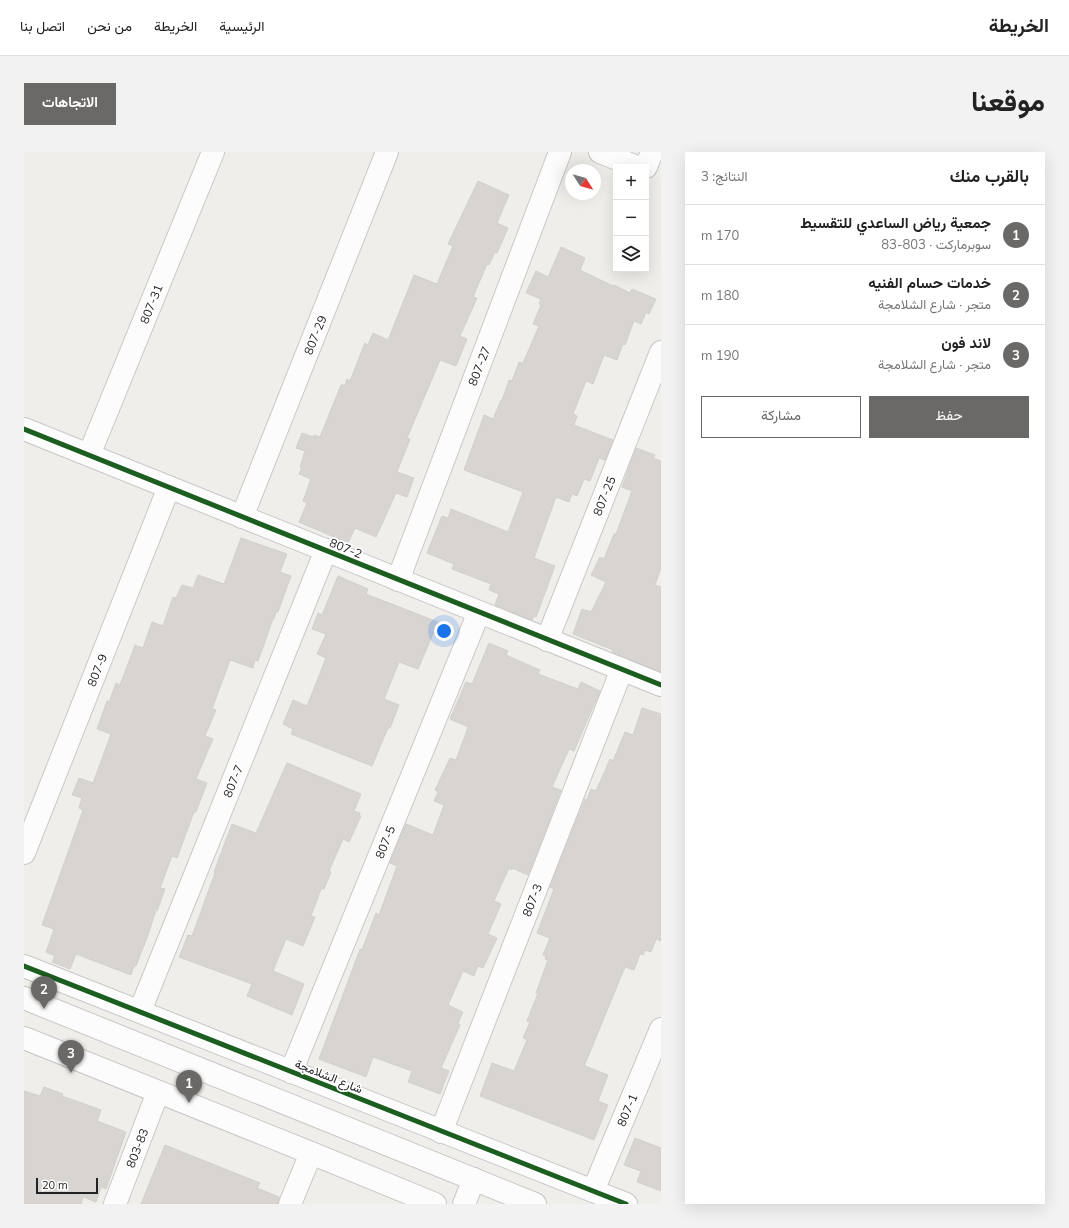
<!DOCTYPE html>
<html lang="ar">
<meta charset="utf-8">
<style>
body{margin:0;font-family:Mulish,Vazirmatn,sans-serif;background:#f2f2f2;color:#222;direction:rtl}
.controls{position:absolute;right:12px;top:12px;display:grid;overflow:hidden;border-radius:0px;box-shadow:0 4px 16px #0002}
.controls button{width:36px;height:36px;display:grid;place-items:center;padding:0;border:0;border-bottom:1px solid #e0e0e0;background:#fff;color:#222;font:20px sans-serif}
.compass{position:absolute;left:541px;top:12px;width:36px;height:36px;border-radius:50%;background:#fff;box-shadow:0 4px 16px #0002;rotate:127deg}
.scale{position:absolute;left:12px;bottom:10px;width:62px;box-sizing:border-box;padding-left:4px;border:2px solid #222;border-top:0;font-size:11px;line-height:14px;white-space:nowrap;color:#222;-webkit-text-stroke:3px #fff;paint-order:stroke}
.you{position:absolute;left:420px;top:479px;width:14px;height:14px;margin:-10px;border:3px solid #fff;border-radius:50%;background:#1a73e8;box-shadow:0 0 0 6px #1a73e833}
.badge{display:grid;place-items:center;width:26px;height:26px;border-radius:50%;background:#6a6968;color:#fff;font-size:13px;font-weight:700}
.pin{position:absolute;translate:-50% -33px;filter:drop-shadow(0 1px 2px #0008)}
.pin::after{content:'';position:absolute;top:21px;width:14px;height:12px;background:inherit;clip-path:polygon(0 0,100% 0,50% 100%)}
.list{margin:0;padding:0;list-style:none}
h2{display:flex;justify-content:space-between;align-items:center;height:52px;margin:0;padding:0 16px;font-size:17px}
h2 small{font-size:13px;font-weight:400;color:#767676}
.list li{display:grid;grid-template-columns:26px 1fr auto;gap:12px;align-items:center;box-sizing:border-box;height:60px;padding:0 16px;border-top:1px solid #e0e0e0}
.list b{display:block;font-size:15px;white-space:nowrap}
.list p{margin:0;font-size:13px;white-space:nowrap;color:#767676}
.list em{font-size:13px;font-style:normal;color:#767676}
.actions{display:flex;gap:8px;padding:12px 16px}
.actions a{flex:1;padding:9px 0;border:1px solid #6a6968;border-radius:0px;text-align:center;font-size:14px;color:#6a6968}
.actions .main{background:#6a6968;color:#fff}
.icon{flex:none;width:22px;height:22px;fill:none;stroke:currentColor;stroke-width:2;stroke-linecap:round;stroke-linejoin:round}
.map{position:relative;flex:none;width:637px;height:1052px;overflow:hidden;direction:ltr;border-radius:0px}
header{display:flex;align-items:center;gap:24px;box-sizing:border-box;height:56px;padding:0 20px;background:#fff;border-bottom:1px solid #e0e0e0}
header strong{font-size:19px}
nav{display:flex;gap:22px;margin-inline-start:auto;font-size:14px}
.intro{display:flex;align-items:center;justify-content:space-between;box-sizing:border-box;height:96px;padding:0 24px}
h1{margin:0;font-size:28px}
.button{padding:10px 18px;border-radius:0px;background:#6a6968;color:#fff;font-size:14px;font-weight:700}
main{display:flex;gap:24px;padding:0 24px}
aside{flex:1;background:#fff;border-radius:0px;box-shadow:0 4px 16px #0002}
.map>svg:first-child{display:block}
</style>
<header>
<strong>الخريطة</strong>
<nav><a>الرئيسية</a><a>الخريطة</a><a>من نحن</a><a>اتصل بنا</a></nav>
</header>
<div class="intro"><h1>موقعنا</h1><a class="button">الاتجاهات</a></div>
<main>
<aside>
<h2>بالقرب منك<small>النتائج: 3</small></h2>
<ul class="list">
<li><span class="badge">1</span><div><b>جمعية رياض الساعدي للتقسيط</b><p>سوبرماركت · 803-83</p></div><em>170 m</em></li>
<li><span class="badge">2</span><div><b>خدمات حسام الفنيه</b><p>متجر · شارع الشلامجة</p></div><em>180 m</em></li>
<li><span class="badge">3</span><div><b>لاند فون</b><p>متجر · شارع الشلامجة</p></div><em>190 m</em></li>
</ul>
<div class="actions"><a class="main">حفظ</a><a>مشاركة</a></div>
</aside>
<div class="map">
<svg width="637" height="1052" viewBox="0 0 637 1052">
<rect width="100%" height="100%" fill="#f0eeeb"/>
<!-- building -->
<g fill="#d7d4d2" stroke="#d3d0cc">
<path d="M454,29L485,43L473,71L484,76L473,101L471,100L465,113L463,112L449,145L453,146L436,184L443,187L432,214L416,208L383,286L386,287L373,320L390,326L383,345L372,341L352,385L331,376L324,391L275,370L283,351L279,349L287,327L275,322L278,316L276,315L281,299L272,296L278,281L289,285L290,283L296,285L317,233H321L323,227L326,229L341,191L344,193L349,181L364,188L390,123L413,132L429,94L424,92Z"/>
<path d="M537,95L561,106L556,118L589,134L590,133L606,141L608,137L632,147L625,162L622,160L617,172L610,169L601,193L599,192L593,208L580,203L569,232L562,229L549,262L553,264L550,273L589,288L581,308L575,306L566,329L560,327L553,344L548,342L545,350L532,345L510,406L531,414L512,465L510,464L508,468L471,453L475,442L465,438L467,432L428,417L430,412L403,401L418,364L424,366L427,357L484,380L499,340L440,318L460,263L469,267L477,248H478L485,228L488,229L495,210L499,211L515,174L509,172L517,153L515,152L517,147L502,141L506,132L512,119L524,125Z"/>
<path d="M612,296L631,303L629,306L637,309V416L631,433L637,435V520L588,500L589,498L549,482L558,457L567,460L582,430L567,423L576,405L580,407L590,382H592L608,339L598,335Z"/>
<path d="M217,386L263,402L256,420L267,424L254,460H252L250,467H249L234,509L231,508L229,516L206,508L188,557L192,558L181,584L189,587L172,627L183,631L172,660H170L153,706L148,704L136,736L141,737L133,759L132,758L124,783L112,814H110L107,823L52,802L46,817L28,810L31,804L22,800L30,777L18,773L59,658L55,656L58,646L48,643L55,626L69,631L87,582L73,577L83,549L85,550L92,531L96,533L111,493L119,496L128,470L139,474L149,445L152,446L158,433L169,436L174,423L200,432Z"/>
<path d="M314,424L344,437L342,442L414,470L394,517L375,510L360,547L375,553L366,576H364L348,614L267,582L269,577L259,572L269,548L283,554L302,506L293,502L302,482L288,477L294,461L298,463Z"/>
<path d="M465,491L484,499L482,503L516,518L514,522L554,537L557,530L576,539L550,599L545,597L528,635L537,638L504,723L488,716V718L485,716L470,749L477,752L464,782L473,786L459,816L454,814L450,824L439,819L424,853L439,860L434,872L436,873L417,916L425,919L416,942L384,930L388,919L349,905L342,925L295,907L336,797L338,798L352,761L355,763L373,714L366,711L382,672L409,683L420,653L410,649L414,640L411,638L426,606L432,608L444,575L426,567L442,530L448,532Z"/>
<path d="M618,556L637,562V789L632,787L627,800L621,798L619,803L616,802L610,818L601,815L561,912V914L584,923L574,949L584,953L570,988L456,944L468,911L490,919L503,888L499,886L506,870L503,869L514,841H512L524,808L521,807L522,804L519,803L526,786L513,781L530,737L526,735L561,647L563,648L567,637L572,639L586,607L589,609L601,580L609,583Z"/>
<path d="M263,611L337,642L330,659L336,661L335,664H337L325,690L319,687L305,719L307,720L300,737H297L287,764L291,765L279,794L262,787L249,819L280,832L268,863L223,844L228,832L155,805L164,783L168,784L191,721L190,720L208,672L232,681Z"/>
<path d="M20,935L39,942L38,944L77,958L73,969L102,980L82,1037L77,1035L72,1050L59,1045L57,1052H0V939L16,944Z"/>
<path d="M611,986L637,996V1039L613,1030L617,1019L600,1013Z"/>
<path d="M141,993L236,1031L233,1036L255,1045L254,1052H117Z"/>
</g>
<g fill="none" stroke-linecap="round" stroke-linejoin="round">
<!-- minor casing -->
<g stroke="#c9c8c7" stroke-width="24">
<g id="minor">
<path d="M576,0L613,15"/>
<path d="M622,15L628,0"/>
<path d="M0,277L637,533"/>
<path d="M65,303L189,0"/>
<path d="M218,365L363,0"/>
<path d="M374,428L536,0"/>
<path d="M523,488L637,200"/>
<path d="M0,701L145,335"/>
<path d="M0,814L602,1052"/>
<path d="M0,846L511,1052"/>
<path d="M116,859L302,398"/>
<path d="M0,886L287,1001L411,1052"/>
<path d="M267,920L455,460"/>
<path d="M417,980L598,517"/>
<path d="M569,1039L637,877"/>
<path d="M91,1052L134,940"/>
<path d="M266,1052L287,1001"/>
<path d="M440,1052L450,1027"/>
</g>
</g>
<!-- minor -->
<use href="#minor" stroke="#fdfcfc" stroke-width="22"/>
<!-- cycleway casing -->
<g stroke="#fff" stroke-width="8">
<g id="cycleway">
<path d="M0,277L637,533"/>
<path d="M0,814L602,1052"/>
</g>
</g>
<!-- cycleway -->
<use href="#cycleway" stroke="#1b5e20" stroke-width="5"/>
</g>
<g text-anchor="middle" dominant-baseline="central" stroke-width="3.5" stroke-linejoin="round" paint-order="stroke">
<!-- street labels -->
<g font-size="12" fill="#222" stroke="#fff">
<text transform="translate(127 152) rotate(-68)">807-31</text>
<text transform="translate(291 183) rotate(-68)">807-29</text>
<text transform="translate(455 214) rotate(-69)">807-27</text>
<text transform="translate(580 344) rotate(-68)">807-25</text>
<text transform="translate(322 396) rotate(22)">807-2</text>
<text transform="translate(73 518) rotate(-68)">807-9</text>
<text transform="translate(209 629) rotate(-68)">807-7</text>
<text transform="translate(361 690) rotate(-68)">807-5</text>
<text transform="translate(508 748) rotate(-69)">807-3</text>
<text transform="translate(305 924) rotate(22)">شارع الشلامجة</text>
<text transform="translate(603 958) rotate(-67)">807-1</text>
<text transform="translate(113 996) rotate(-69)">803-83</text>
</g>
</g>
</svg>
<div class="controls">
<button>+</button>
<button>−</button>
<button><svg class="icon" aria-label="layers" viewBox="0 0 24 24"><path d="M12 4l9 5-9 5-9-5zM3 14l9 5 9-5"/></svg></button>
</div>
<svg class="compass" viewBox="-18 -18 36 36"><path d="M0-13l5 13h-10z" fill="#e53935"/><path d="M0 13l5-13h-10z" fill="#767676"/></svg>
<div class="scale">20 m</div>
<div class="you"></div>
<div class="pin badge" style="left:165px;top:951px">1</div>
<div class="pin badge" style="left:20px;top:857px">2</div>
<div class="pin badge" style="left:47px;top:921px">3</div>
</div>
</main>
